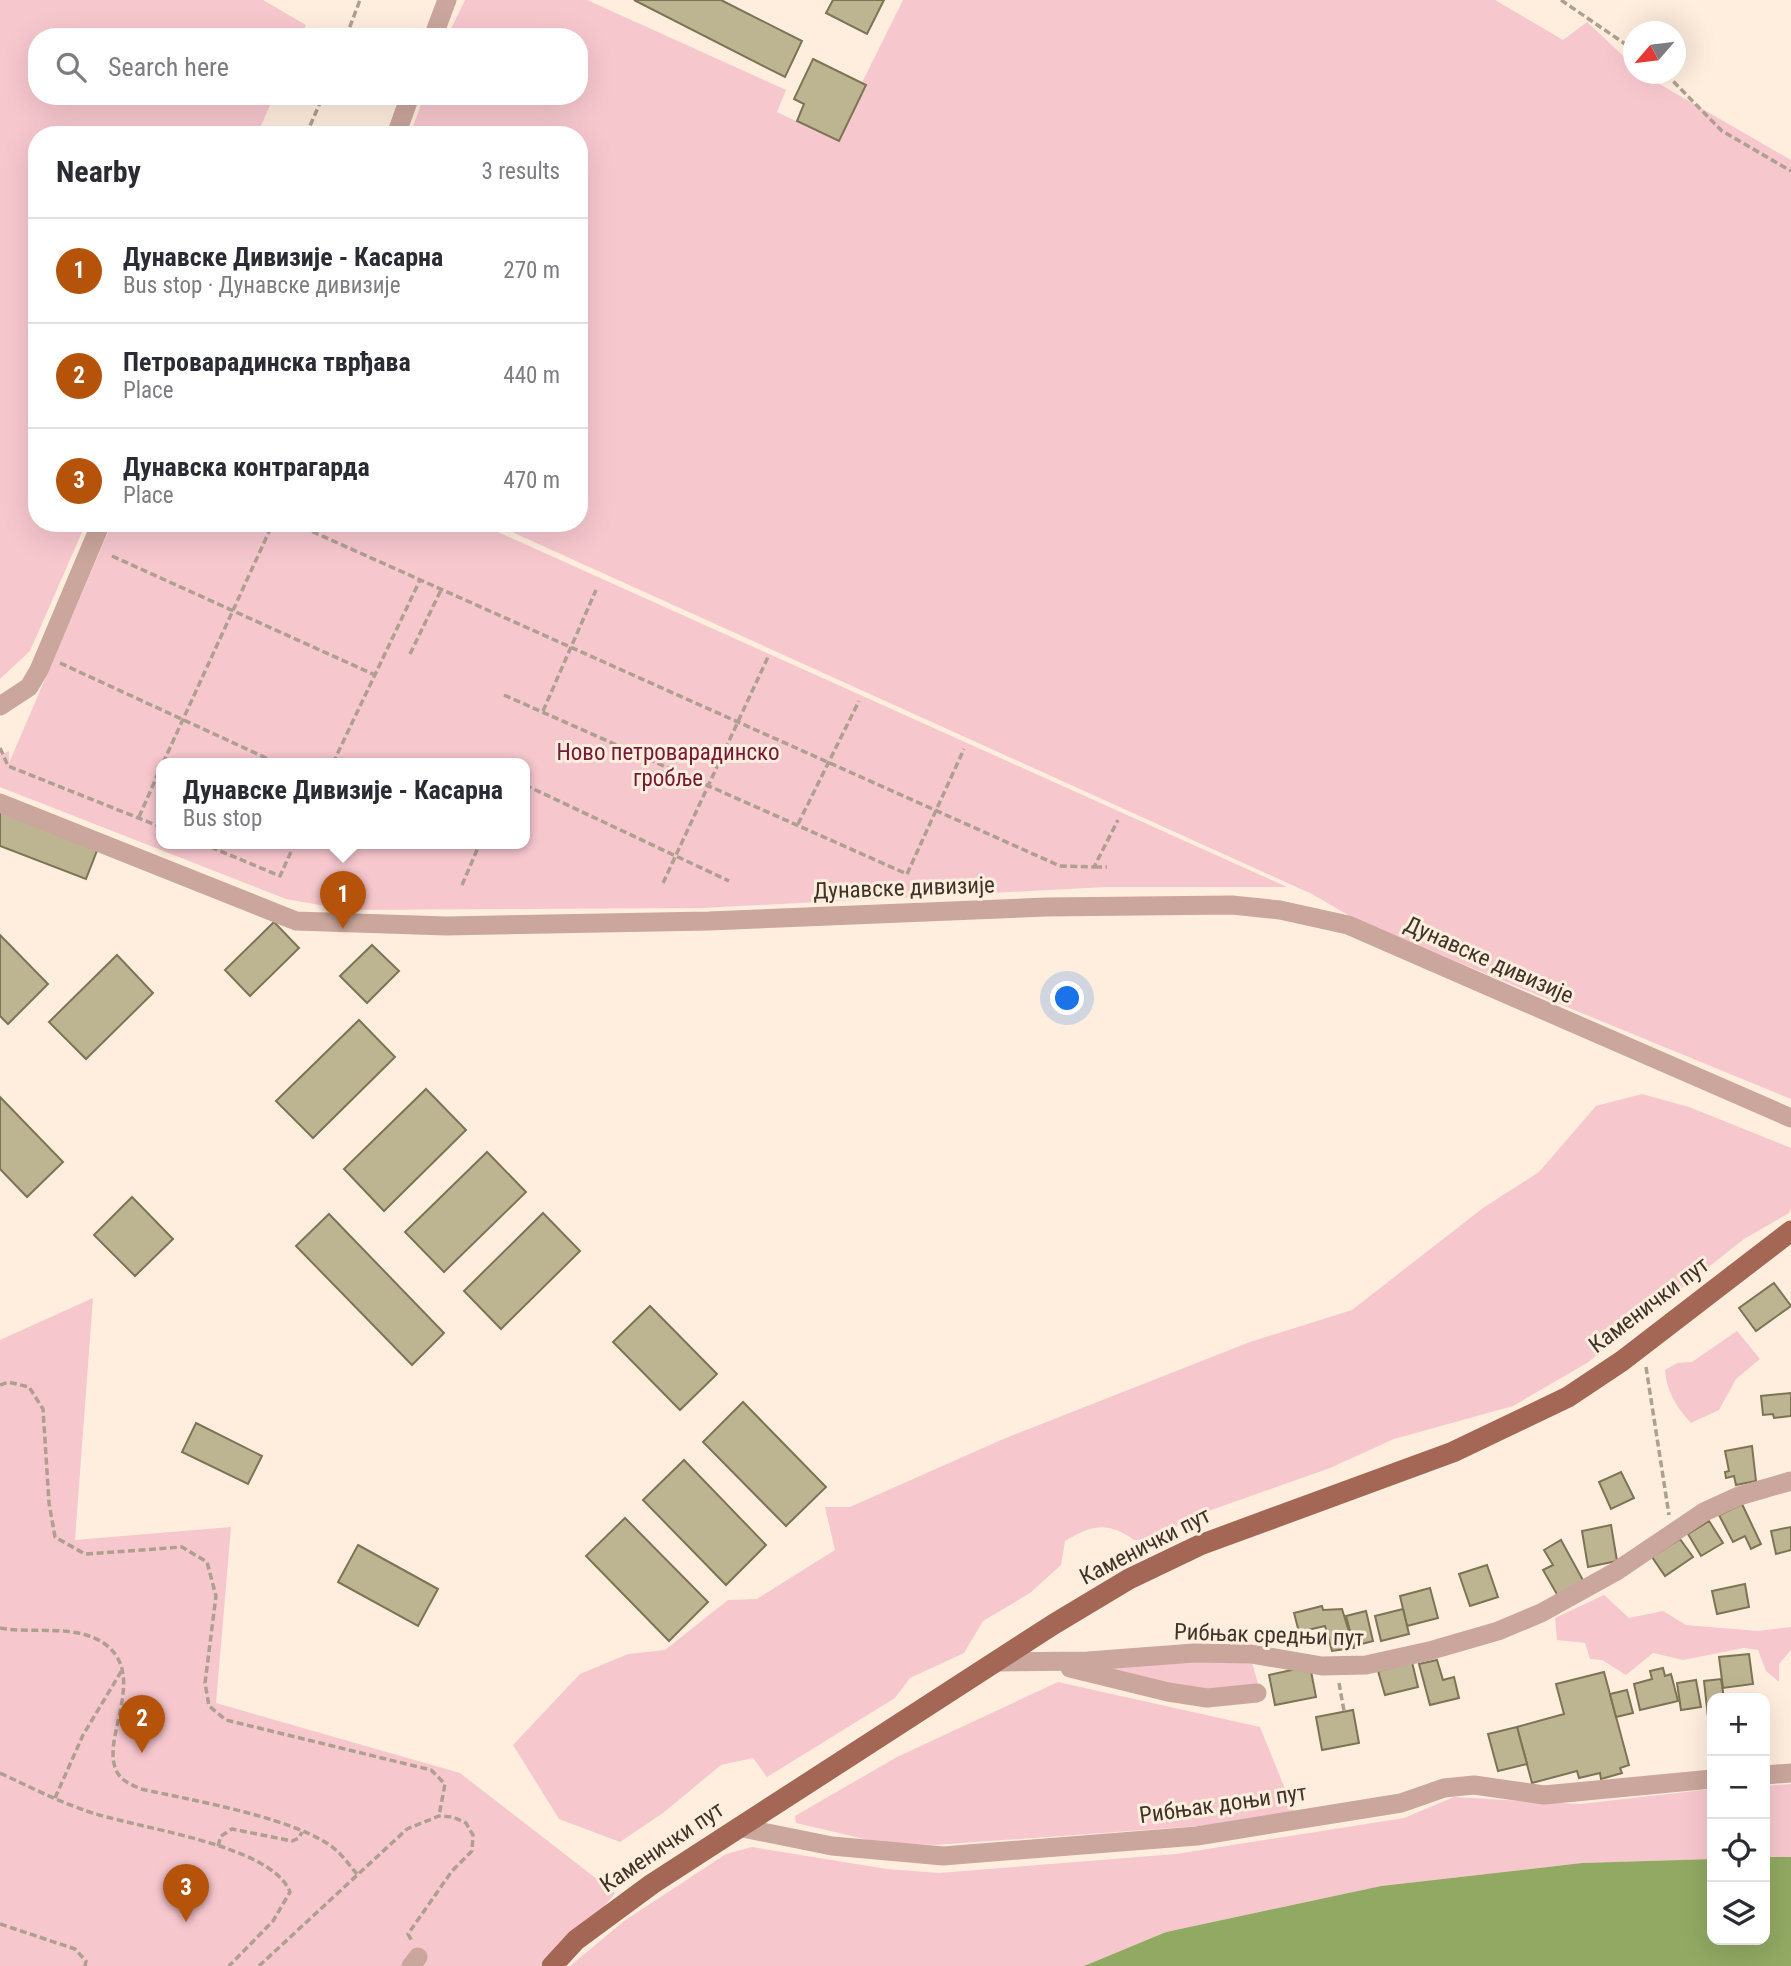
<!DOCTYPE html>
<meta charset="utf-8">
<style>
body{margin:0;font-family:"Roboto Condensed",sans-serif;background:#f2f2f3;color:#2b2b33}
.controls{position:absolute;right:21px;bottom:21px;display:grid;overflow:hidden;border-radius:14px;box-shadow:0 7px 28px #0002}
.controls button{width:63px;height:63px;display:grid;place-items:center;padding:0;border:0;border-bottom:2px solid #e1e1e2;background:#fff;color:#2b2b33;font:35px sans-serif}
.compass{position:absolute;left:1623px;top:21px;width:63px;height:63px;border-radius:50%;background:#fff;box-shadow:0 7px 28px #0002;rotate:242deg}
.you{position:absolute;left:1068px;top:999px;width:24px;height:24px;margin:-18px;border:5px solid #fff;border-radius:50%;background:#1a73e8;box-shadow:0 0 0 10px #1a73e833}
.badge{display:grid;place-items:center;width:46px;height:46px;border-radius:50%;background:#b45309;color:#fff;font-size:23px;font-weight:700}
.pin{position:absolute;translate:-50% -58px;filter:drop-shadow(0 2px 4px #0008)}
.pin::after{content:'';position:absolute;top:37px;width:24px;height:21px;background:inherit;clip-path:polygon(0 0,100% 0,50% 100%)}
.popup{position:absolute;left:156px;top:758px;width:374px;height:91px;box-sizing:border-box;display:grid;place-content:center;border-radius:14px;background:#fff;filter:drop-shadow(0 2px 5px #0005);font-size:23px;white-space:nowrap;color:#7c7c81}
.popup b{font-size:26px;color:#2b2b33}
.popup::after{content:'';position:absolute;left:50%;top:100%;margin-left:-14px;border:14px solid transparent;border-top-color:#fff}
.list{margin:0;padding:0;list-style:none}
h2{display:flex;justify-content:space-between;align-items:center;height:91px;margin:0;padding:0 28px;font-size:30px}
h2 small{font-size:23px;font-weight:400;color:#7c7c81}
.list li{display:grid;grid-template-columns:46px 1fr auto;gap:21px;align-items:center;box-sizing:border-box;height:105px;padding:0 28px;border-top:2px solid #e1e1e2}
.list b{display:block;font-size:26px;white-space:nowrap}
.list p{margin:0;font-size:23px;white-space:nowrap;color:#7c7c81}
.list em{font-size:23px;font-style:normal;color:#7c7c81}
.icon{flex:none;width:38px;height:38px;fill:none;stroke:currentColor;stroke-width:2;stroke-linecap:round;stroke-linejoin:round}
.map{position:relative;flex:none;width:1791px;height:1966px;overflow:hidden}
.search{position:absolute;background:#fff;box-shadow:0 7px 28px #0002;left:28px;top:28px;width:560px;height:77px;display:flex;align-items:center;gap:18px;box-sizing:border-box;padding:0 24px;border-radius:28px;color:#7c7c81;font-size:26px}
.panel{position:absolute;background:#fff;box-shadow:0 7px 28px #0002;left:28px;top:126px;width:560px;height:406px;border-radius:28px}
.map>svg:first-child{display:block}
</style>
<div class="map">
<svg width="1791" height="1966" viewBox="0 0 1791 1966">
<rect width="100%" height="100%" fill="#ffeede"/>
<!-- green -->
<g fill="#f7c7ce" fill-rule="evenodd">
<path d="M0,0H263L306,25L301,37H37V96H274L257,135H37V523H86L30,651L0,679Z"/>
<path d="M465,0H587L786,90L777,112L834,139L903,0H1495L1563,40L1587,22L1633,65L1634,74H1642L1791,160V1099L1360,922L1312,894L492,523H579V135H410L424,96H579V37H447Z"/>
<path d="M112,523H478L1287,887H1106L702,908L348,910L286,899L0,787V755L9,751V763ZM161,763H525V843H161Z"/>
<path d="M1642,1094L1689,1107L1791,1148V1208L1789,1213L1744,1239L1587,1363L1513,1406L1394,1439L1330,1468L1214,1509L1183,1522L1159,1538L1134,1540C1107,1521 1092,1525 1065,1541L1061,1565L1030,1593L983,1621L964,1653L910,1678L895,1698L767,1777L753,1758L721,1765L663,1813L620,1842L559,1819L513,1745L580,1674L628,1654L665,1650L728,1600L757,1599L835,1550L825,1507H850L1001,1440L1250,1342L1352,1310L1483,1208L1539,1172L1596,1106Z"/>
<path d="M93,1298L75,1540L231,1527L216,1703L460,1773L615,1893C595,1922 561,1938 540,1966H0V1340Z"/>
<path d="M1737,1331L1760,1359L1736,1379L1719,1410L1691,1423C1676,1407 1667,1392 1665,1370L1677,1363L1692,1362Z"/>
<path d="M1604,1595L1629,1618L1663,1611L1686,1625L1758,1631L1791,1627V1650L1779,1664V1682L1766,1671L1758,1650L1744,1648L1683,1660L1653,1653L1626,1675L1602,1660L1590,1659L1585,1643L1557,1640L1555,1618Z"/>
<path d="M1194,1660L1252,1662L1258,1684L1210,1690L1186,1688L1092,1665Z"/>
<path d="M1058,1682L1260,1727L1297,1819L934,1845L877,1842L796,1823L795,1816L897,1757Z"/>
<path d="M1791,1784V1857H1765V1786Z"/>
<path d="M1712,1789V1859L1582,1863L1381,1886L1166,1932L1084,1966H570L624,1921L726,1854L752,1847L887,1869L939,1873L1176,1854L1404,1818L1454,1797L1580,1804Z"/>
</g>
<!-- water -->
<path fill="#91a963" d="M1765,1857H1791V1966H1084L1166,1932L1381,1886L1582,1863L1712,1859V1940H1765Z"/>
<!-- building -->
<g fill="#bdb492" stroke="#7c7454" stroke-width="2">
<path d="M634,0H721L802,41L785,77Z"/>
<path d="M833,0H884L867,34L826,13Z"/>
<path d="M813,59L866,85L839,141L797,121L804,104L794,99Z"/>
<path d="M0,810L98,848L86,879L0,846Z"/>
<path d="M274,922L299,948L250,996L225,970Z"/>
<path d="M0,935L48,984L8,1024L0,1016Z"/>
<path d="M372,945L399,971L367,1003L340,976Z"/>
<path d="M117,955L153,993L86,1059L49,1022Z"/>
<path d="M359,1020L395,1057L313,1138L276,1101Z"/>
<path d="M426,1089L466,1130L384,1211L344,1169Z"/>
<path d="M0,1097L63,1162L27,1197L0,1169Z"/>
<path d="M487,1152L526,1192L444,1272L405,1232Z"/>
<path d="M132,1197L173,1239L135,1276L94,1235Z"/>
<path d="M543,1213L580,1251L501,1329L464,1291Z"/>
<path d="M329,1214L444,1333L412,1365L296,1246Z"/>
<path d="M1774,1283L1791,1306L1756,1331L1739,1308Z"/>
<path d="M650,1306L717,1374L680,1410L613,1342Z"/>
<path d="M1791,1393V1416L1774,1418L1773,1414L1763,1415L1761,1396Z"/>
<path d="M743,1402L826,1487L786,1526L703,1442Z"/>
<path d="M196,1423L262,1456L248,1484L182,1452Z"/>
<path d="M1752,1446L1756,1481L1736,1485L1734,1476L1726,1478L1725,1472L1729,1471L1725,1451Z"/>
<path d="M684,1460L766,1545L726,1585L643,1500Z"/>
<path d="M1621,1472L1634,1498L1611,1509L1599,1482Z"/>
<path d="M1742,1504L1761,1544L1751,1549L1745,1536L1733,1542L1719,1515Z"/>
<path d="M625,1518L708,1602L669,1641L586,1556Z"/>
<path d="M1709,1521L1723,1543L1701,1556L1688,1534Z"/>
<path d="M1611,1525L1617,1561L1588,1567L1582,1531Z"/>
<path d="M1791,1527V1550L1776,1554L1771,1531Z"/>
<path d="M1680,1539L1693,1557L1665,1576L1652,1557Z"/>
<path d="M1561,1540L1584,1582L1558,1596L1543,1570L1553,1565L1544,1550Z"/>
<path d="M358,1545L438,1589L418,1626L338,1582Z"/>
<path d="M1487,1565L1498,1597L1470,1606L1459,1574Z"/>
<path d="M1745,1584L1749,1607L1717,1614L1712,1591Z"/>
<path d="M1430,1588L1438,1618L1407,1626L1400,1596Z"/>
<path d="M1322,1606L1323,1610L1342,1609L1354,1648L1332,1651L1325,1626L1299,1632L1294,1613Z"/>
<path d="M1403,1609L1409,1634L1381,1641L1375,1616Z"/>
<path d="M1366,1611L1373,1641L1354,1646L1346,1616Z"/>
<path d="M1749,1654L1753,1684L1723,1688L1719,1657Z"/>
<path d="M1437,1660L1443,1680L1454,1677L1459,1698L1430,1705L1419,1664Z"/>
<path d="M1412,1662L1418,1687L1385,1695L1378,1671Z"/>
<path d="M1310,1666L1316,1697L1275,1705L1269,1675Z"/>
<path d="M1663,1668L1665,1676L1671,1674L1678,1701L1640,1710L1634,1684L1652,1679L1650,1671Z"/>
<path d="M1604,1672L1629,1765L1620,1768L1622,1773L1601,1779L1600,1773L1579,1778L1577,1771L1532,1783L1517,1727L1564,1714L1556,1684Z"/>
<path d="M1721,1679L1724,1698H1712V1726H1709L1704,1681Z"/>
<path d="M1696,1680L1701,1707L1681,1710L1677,1683Z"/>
<path d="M1627,1690L1633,1713L1616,1717L1610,1694Z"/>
<path d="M1353,1710L1359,1743L1322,1750L1316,1717Z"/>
<path d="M1517,1727L1527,1764L1498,1771L1488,1734Z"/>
</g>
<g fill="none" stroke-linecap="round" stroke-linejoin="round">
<!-- path -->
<g stroke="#ae9f91" stroke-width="3.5" stroke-dasharray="7 3.5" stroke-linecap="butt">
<path d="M1561,0L1634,50"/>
<path d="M346,37L360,0"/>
<path d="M1666,74L1722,131L1791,171"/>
<path d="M306,135L323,96"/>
<path d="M293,523L1060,866L1094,867L1118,820"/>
<path d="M112,556L375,675"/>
<path d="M410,654L441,590"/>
<path d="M60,663L277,763"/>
<path d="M504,695L907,874L964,749"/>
<path d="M543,711L596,590"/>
<path d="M0,748L8,766L161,827"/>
<path d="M163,763L273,523"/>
<path d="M333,763L420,580"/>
<path d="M525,785L729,881"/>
<path d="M139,817L161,767"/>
<path d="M798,824L859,701"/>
<path d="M201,843L280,876L295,843"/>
<path d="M1095,867H1107"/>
<path d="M663,883L768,657"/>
<path d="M462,885L480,843"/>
<path d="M1646,1367L1669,1515"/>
<path d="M0,1385L8,1382L29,1387L43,1409L49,1503L55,1537L85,1554L182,1547L207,1562L216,1596L205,1683L209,1706L226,1720L431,1770L445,1784L439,1816"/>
<path d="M0,1628C31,1634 74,1624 102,1642C150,1673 101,1736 116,1770C121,1781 130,1784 141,1789C190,1800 299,1818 336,1850C343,1856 350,1866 357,1874"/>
<path d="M1339,1683L1344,1711"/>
<path d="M0,1773C28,1786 55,1800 84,1810C131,1828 271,1843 290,1892L273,1921L229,1966"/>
<path d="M55,1798L83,1735L122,1670"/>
<path d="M218,1846L221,1836L232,1829L292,1841L299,1838L302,1832"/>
<path d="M0,1924L75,1949L86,1961L85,1966"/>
<path d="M259,1966L407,1829L439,1816L453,1817L466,1823L473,1835L472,1851L452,1871L408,1934L412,1941"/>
</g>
<!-- minor -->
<g stroke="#caa69c" stroke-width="19">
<path d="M433,37L447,0"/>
<path d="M396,135L410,96"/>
<path d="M0,706L29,687L39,670L101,523"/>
<path d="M0,803L296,921L446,926L709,921L1046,907L1232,905L1280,910L1348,925L1791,1118"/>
<path d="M997,1662L1088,1661L1194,1653L1251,1654L1322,1666L1366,1665L1429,1651L1498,1631L1541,1613L1615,1572L1704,1512L1739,1496L1791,1481"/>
<path d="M1070,1668L1168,1692L1207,1698L1257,1693"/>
<path d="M1765,1775L1791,1773"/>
<path d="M738,1827L832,1846L943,1856L1197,1836L1401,1803L1444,1788L1474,1785L1544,1795L1712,1779"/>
<path d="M411,1966L418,1957"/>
</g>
<!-- major -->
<path stroke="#a46755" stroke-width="21" d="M552,1966L576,1940L652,1884L1054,1624L1129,1579L1200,1545L1453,1452L1568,1397L1622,1361L1791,1231"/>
</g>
<g text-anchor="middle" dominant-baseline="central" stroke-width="6" stroke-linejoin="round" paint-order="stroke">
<!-- park labels -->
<g font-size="23" fill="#771936" stroke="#ffeede">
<text x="668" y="752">Ново петроварадинско<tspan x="668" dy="26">гробље</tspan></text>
</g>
<!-- street labels -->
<g font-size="23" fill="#3f3429" stroke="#ffeede">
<text transform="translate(904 888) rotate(-2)">Дунавске дивизије</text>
<text transform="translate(1489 960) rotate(24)">Дунавске дивизије</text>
<text transform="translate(1649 1305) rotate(-37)">Каменички пут</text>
<text transform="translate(1145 1546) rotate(-27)">Каменички пут</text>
<text transform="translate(1269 1635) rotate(2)">Рибњак средњи пут</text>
<text transform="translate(1223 1804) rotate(-8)">Рибњак доњи пут</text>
<text transform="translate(662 1847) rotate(-34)">Каменички пут</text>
</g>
</g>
</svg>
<div class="controls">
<button>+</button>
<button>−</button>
<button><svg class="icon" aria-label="locate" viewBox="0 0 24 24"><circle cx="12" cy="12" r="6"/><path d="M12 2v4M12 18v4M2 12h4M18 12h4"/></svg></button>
<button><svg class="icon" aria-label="layers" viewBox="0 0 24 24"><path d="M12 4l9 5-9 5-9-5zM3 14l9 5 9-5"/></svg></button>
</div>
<svg class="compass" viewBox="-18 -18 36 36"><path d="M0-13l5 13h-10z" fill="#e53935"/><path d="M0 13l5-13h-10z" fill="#7c7c81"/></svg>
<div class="you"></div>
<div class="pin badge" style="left:343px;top:929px">1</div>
<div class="popup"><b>Дунавске Дивизије - Касарна</b>Bus stop</div>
<div class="pin badge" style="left:142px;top:1753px">2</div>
<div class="pin badge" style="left:186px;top:1922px">3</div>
<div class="search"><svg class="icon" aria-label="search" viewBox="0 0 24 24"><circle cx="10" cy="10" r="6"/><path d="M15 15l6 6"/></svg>Search here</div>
<section class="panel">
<h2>Nearby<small>3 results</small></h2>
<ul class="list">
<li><span class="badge">1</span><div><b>Дунавске Дивизије - Касарна</b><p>Bus stop · Дунавске дивизије</p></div><em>270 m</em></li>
<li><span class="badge">2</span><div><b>Петроварадинска тврђава</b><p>Place</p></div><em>440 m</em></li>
<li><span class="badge">3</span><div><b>Дунавска контрагарда</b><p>Place</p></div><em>470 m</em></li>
</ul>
</section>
</div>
